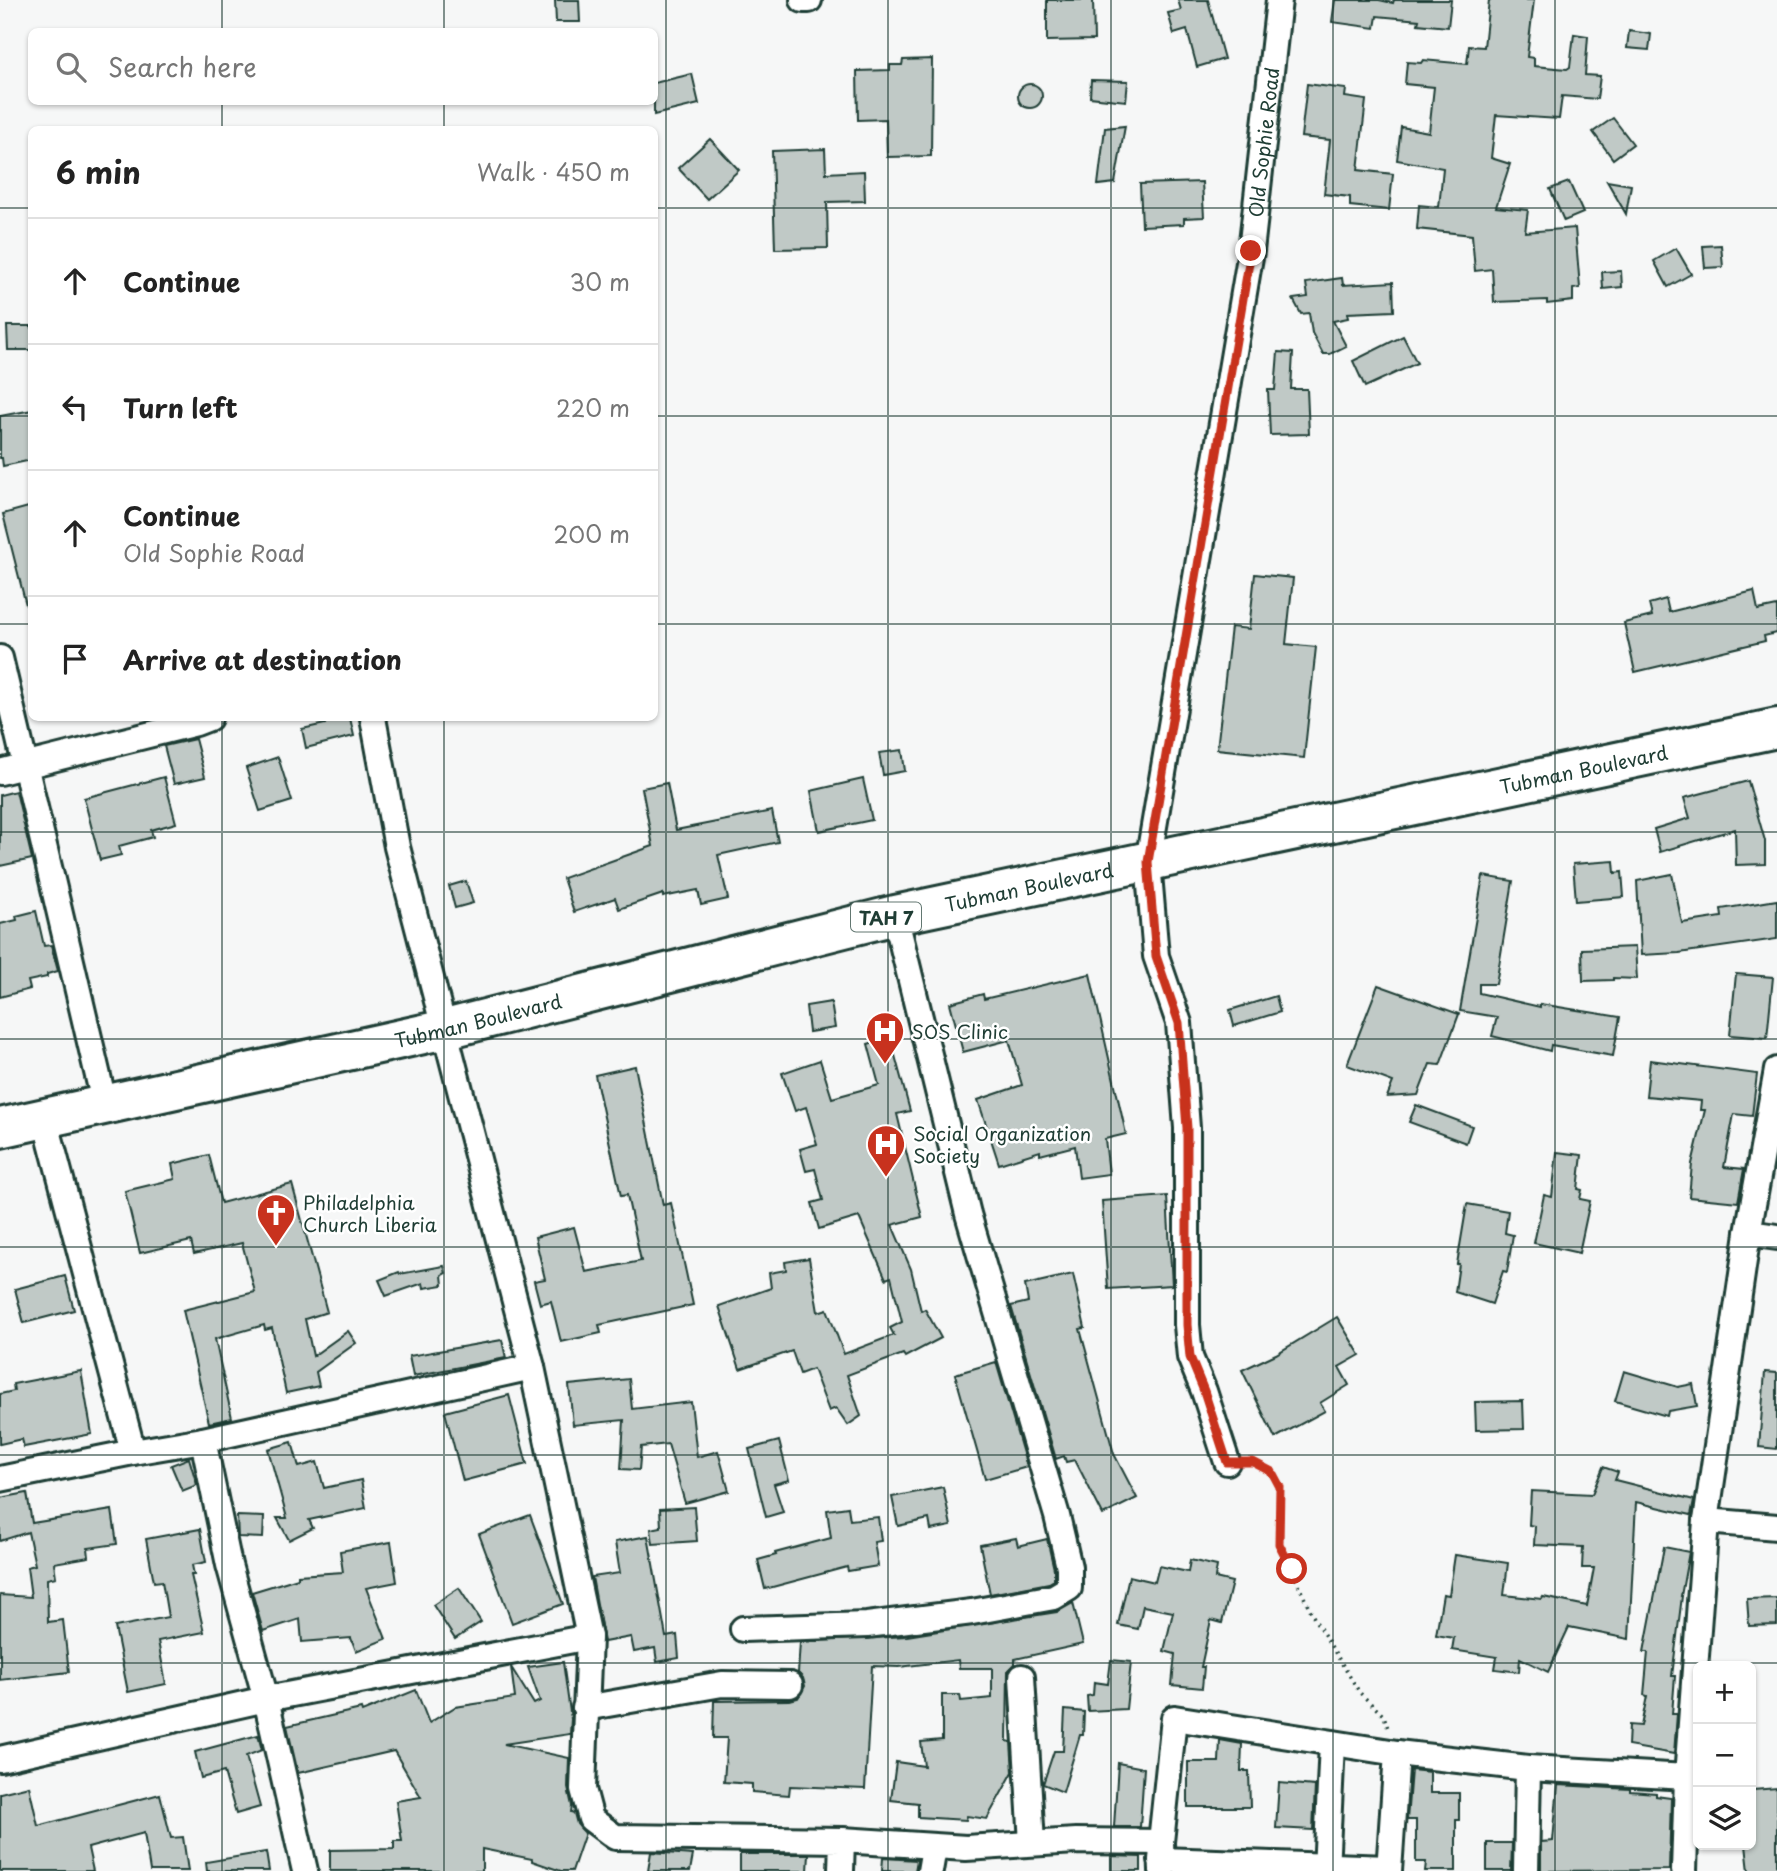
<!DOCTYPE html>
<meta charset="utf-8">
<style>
body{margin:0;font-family:"Playpen Sans",sans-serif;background:#f6f6f6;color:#222}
.controls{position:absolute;right:21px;bottom:21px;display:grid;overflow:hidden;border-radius:10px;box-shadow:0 2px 5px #0004}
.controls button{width:63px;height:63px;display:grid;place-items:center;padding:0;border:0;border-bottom:2px solid #e0e0e0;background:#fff;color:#222;font:35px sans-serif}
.stop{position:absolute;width:21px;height:21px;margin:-16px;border:5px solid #c8321e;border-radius:50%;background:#fff}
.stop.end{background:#c8321e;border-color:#fff;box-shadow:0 2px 7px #0008}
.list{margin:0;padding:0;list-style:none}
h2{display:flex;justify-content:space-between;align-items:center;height:91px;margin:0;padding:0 28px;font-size:30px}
h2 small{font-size:23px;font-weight:400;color:#767676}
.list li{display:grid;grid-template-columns:46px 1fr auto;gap:21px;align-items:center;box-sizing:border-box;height:126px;padding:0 28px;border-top:2px solid #e0e0e0}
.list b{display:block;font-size:26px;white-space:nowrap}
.list p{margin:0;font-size:23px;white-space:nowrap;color:#767676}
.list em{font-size:23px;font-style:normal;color:#767676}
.icon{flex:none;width:38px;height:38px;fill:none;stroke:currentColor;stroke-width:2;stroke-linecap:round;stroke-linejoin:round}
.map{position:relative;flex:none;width:1777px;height:1871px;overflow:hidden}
.search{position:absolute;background:#fff;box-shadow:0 2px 5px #0004;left:28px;top:28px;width:630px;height:77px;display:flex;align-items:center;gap:18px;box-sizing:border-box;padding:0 24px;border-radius:10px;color:#767676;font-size:26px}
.panel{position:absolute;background:#fff;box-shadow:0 2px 5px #0004;left:28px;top:126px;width:630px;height:595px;border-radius:10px}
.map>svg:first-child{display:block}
</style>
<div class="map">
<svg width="1777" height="1871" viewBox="0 0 1777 1871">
<rect width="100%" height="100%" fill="#f6f7f7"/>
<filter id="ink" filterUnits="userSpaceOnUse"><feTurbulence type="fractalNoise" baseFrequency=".0143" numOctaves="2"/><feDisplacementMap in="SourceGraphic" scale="14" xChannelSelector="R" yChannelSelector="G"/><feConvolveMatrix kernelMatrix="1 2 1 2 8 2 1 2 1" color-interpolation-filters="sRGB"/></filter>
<g filter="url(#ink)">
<!-- building -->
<g fill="#c0c9c6" stroke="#1f3d34" stroke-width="2">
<path d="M555,0H579L580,22H556Z"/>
<path d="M1047,0H1093L1094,40L1047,41Z"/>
<path d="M1178,0H1208L1224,59L1197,67L1187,30L1174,34L1168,13L1181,10Z"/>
<path d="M1335,0H1379L1393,3L1394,0H1451L1448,27L1418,24L1419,20L1377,16L1375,28L1332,22Z"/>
<path d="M1489,0H1534L1527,57L1534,58V66L1567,69L1570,67L1574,34L1588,36L1585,75L1600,76L1597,99L1562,96L1559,119L1496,115L1491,158L1510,164L1496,207L1528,210L1525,232L1575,228L1580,288L1573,289V301L1547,304V300L1494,302L1492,269L1475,271L1472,235L1417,229L1419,205L1439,207L1443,168L1397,160L1401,127L1429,132L1434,87L1405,84L1407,62L1421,63L1423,60L1467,64L1469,46L1484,47Z"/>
<path d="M1629,31L1651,34L1649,50L1627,48Z"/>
<path d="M932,59L931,156L887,157L886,119L858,120L857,71L890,70V65H902L903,60Z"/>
<path d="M692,74L699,104L654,115V83Z"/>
<path d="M1091,80L1128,81L1126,101L1090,97Z"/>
<path d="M1307,84L1346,89L1345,97L1366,100L1358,170L1393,174L1389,210L1350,206V197L1324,194L1330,140L1301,137Z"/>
<circle cx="1030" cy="96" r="12"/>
<path d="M1613,118L1633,144L1613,159L1593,132Z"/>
<path d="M1125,126L1115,183L1098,185L1105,128Z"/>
<path d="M710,139L739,170L707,199L678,168Z"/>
<path d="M825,149L826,173L864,171L865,201L827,202L828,248L775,249L772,151Z"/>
<path d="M1607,181L1631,185L1626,214Z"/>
<path d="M1202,182L1204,217L1184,218V224L1142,226L1140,184Z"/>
<path d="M1569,182L1583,213L1564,221L1550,189Z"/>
<path d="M1721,245L1723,267L1705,268L1703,246Z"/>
<path d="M1676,248L1691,274L1668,287L1654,261Z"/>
<path d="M1621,271L1622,287L1603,289L1602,272Z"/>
<path d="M1342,278L1343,285L1393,282L1394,311L1347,313L1348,318L1333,321L1346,346L1330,354H1323L1312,333L1309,313L1301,314L1293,299L1308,297L1306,283Z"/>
<path d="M7,326H32V350H8Z"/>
<path d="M1403,336L1417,363L1365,387L1353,361Z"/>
<path d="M1278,352L1293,353L1291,389H1307L1309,434L1270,435L1268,390H1275Z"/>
<path d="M32,410V460L3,466L2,458H0V416Z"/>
<path d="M32,506V605H26L3,514Z"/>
<path d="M1255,574L1293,578L1286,644L1316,647L1304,758L1217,749L1231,627L1249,629Z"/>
<path d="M1754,591L1758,610L1777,606V633L1764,636L1765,641L1635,672L1624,623L1652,616L1649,604L1666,599L1669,612Z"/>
<path d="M324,718H350L354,736L306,748L302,729L325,724Z"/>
<path d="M195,739L205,777L174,784L164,746Z"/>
<path d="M902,750L905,771L883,775L879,753Z"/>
<path d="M278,757L292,801L260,811L246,768Z"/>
<path d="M164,777L176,823L151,830L153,837L119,846L121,855L100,860L84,798Z"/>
<path d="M863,779L872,820L819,831L811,791Z"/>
<path d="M1748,781L1765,841V864L1736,865L1735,829L1660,852L1654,829L1690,818L1684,798Z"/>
<path d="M667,783L676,830L772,811L778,842L718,855L728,899L701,905L698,890L663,897V894L619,909L615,898L574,912L563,878L653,846L642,788Z"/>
<path d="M16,791L32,859L0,866V795Z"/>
<path d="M1614,861L1615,873L1622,872L1624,897L1576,901L1573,864Z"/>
<path d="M1672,874L1682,923L1722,917L1721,909L1777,900V939L1679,953L1641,955L1637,881Z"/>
<path d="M1483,876L1513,881L1496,984H1479V993L1540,1007V1004L1620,1017L1613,1056L1551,1045L1550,1051L1492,1036L1497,1017L1460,1011Z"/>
<path d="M466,881L473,903L455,908L449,886Z"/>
<path d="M36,911L44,946L51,945L58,971L47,974V977L28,981L30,989L0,997V924L17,920L16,916Z"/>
<path d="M1635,947L1637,979L1613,978V980L1583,981L1582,949Z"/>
<path d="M1090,974L1126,1134L1105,1139L1109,1174L1079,1178L1075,1146L1040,1155V1151L999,1164L978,1100L1022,1085L1009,1040L963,1052L950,1003L983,994L984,999Z"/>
<path d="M1736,974L1773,977L1767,1038L1730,1035Z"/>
<path d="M1378,985L1459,1014L1440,1065L1430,1064L1418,1095L1387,1097L1393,1082L1347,1065Z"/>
<path d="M1276,996L1280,1012L1234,1026L1230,1010Z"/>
<path d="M831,1002L835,1028L809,1032L806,1006Z"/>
<path d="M890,1037L910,1111L897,1114L922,1217L892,1225L911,1269L921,1311L925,1309L941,1338L905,1357L903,1354L847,1375L861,1416L848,1425L836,1408L829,1411L813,1369L800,1374L792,1351L740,1369L719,1306L771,1288L769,1273L786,1270L785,1262L809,1258L818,1312L827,1309L844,1354L894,1335L890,1328L902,1322L891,1277L886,1279L859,1217L819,1229L812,1203L823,1200L815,1169L806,1171L800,1149L817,1144L806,1107L795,1111L782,1073L820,1060L832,1098L879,1085L868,1044Z"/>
<path d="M1650,1060L1757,1074L1752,1116L1734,1114L1724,1167L1744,1169L1738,1202L1689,1197L1692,1164L1705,1110H1700L1701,1101L1646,1096Z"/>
<path d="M635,1066L663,1205L671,1203L693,1305L599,1325L601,1333L561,1342L551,1301L540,1304L534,1281L545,1279L535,1237L574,1227L586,1272L641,1261L627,1195L621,1196L595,1075Z"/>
<path d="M1416,1105L1472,1126L1466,1143L1409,1122Z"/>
<path d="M1557,1152L1582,1155L1578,1189L1582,1190L1580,1199L1590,1201L1579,1253L1534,1243L1544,1195L1552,1197Z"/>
<path d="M209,1155L221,1203L292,1184L327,1312L305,1319L313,1356L348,1331L356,1343L316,1372L319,1386L286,1393L272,1328L265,1330L264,1325L215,1339L232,1418L209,1423L183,1310L255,1292L242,1243L194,1254L191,1241L140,1253L125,1191L175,1179L172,1164Z"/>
<path d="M1167,1196L1172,1285L1108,1289L1102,1201Z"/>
<path d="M1467,1204L1508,1211L1505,1233L1513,1235L1507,1272L1503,1271L1492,1304L1455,1292L1459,1264H1457Z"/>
<path d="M444,1266L446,1273L442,1275L443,1285L424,1288L423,1283L386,1296L379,1280L399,1272L400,1274Z"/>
<path d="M1073,1274L1085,1328L1080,1329L1114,1454L1137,1498L1103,1515L1075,1460L1066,1462L1064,1456L1056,1459L1011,1306L1028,1302L1025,1285Z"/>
<path d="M65,1276L74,1310L24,1323L15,1289Z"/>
<path d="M1337,1317L1360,1355L1339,1367L1349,1385L1320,1403L1325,1411L1275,1438L1242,1370L1276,1354Z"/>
<path d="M502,1340L506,1358L413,1376L409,1356Z"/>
<path d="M996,1362L1027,1467L985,1479L955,1374Z"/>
<path d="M81,1371L92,1434L24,1447L22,1439L0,1444V1394L14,1391L13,1384Z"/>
<path d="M1624,1371L1678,1387L1693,1384L1697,1406L1668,1411L1667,1416L1615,1401Z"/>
<path d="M1765,1372L1777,1373V1449L1759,1447Z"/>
<path d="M629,1379L632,1409L691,1402L697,1457L718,1451L729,1491L685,1503L668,1444L641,1447L639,1470L621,1469L624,1420L573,1425L569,1385Z"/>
<path d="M509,1395L527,1464L463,1481L445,1412Z"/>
<path d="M1523,1401L1524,1429L1476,1430L1475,1402Z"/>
<path d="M779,1441L789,1480L774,1484L783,1512L766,1517L749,1449Z"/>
<path d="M292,1442L299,1467L317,1462L324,1488L361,1480L366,1508L309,1520L313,1528L289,1540L277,1518H287L268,1449Z"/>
<path d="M189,1458L197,1485L182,1491L171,1465Z"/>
<path d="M1603,1467L1618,1472L1615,1480L1694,1500L1691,1515L1636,1502L1629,1639L1569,1627L1548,1672L1520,1658L1519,1672L1495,1669L1497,1657L1452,1650L1454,1638L1436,1635L1443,1594L1449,1595L1455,1555L1508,1563L1504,1595L1542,1599L1543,1597L1587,1606L1594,1568H1582L1583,1547L1534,1545L1535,1526L1529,1525L1531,1491L1592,1494Z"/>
<path d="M943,1487L951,1526L931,1530L929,1519L898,1526L892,1497Z"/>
<path d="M27,1493L32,1523L112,1510L117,1544L88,1548L89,1557L54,1563L56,1577L47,1579L48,1622L63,1620L69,1672L0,1680V1595L31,1597L27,1567L35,1565L28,1532L0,1541V1498Z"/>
<path d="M694,1507L697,1541L653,1544L651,1529L661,1527L660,1509Z"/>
<path d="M848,1507L850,1520L878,1517L881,1541L874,1542L878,1566L848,1571L847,1567L765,1589L758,1560L776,1555L775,1553L831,1538L827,1510Z"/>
<path d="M530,1515L563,1604L512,1623L479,1534Z"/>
<path d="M237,1516L264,1517L263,1538L238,1537Z"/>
<path d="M200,1529L206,1562L192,1565L194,1575H191L204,1632L158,1641L166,1684L128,1692L115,1627L168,1617L162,1581L154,1582L146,1539Z"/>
<path d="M648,1536L666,1637L677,1635L679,1658L657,1662L655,1648L634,1652L631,1637L604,1642L592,1577L620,1573L615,1542Z"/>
<path d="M1016,1538L1018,1546L1047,1539L1054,1569V1580L1049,1583L990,1594L980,1545Z"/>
<path d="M391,1542L397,1582L366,1588L386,1639L356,1651L351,1638L302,1642L300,1619L263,1631L252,1592L298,1578V1575L343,1572L340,1551Z"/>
<path d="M1664,1547L1689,1552L1681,1596H1682L1672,1676H1675L1672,1714H1677L1674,1754L1628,1746L1629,1725L1641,1726L1647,1696L1644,1695L1648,1652H1644Z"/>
<path d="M1190,1560L1217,1566L1215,1578L1232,1582L1222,1623L1211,1620L1201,1667H1204L1202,1688L1172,1685L1175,1654L1164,1651L1173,1612L1143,1606L1138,1629L1118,1625L1129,1576L1155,1582L1159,1566L1188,1572Z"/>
<path d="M459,1588L481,1622L455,1639L433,1605Z"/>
<path d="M1777,1598V1625L1749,1626L1747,1599Z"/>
<path d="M1073,1603L1083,1644L1015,1659V1664L1008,1671L1007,1741L1011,1742L1013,1772L987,1819L967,1816L966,1820L918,1817V1803L891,1800L896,1762L924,1766L921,1742L942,1740V1695H960L961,1701L992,1698V1668H959L958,1660L899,1667L872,1666L865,1789L790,1786L789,1795L752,1792V1784L724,1782L727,1738H713L714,1701L790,1700L798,1698L805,1686L803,1678L798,1673L800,1642L907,1636L1057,1612Z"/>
<path d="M1111,1660L1131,1662L1126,1709L1088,1711L1087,1696L1093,1695L1094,1682L1108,1684Z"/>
<path d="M563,1662L571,1719L570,1734L504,1744L569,1758L568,1788L572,1806L571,1812L574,1813L577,1824L585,1833L572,1871H561L532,1861V1859L482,1849V1871H330V1850L394,1849V1841H402L396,1801L421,1797L394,1751L298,1773L287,1726L361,1709L362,1712L416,1690L429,1723L455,1707L515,1698L511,1667L534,1704L540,1701L528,1667Z"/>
<path d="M1065,1710L1084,1712L1083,1735H1080L1063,1792L1043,1784L1054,1751H1063Z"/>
<path d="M258,1735L262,1750L246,1756L260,1807L236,1814L224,1772L201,1778L195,1752Z"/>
<path d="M1220,1740L1242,1744L1241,1771H1249L1250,1807H1188V1762H1219Z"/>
<path d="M1118,1763L1144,1768L1140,1827H1114Z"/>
<path d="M1411,1770L1430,1772V1793H1459V1820H1456V1871H1425L1426,1862H1416V1820H1407Z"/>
<path d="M1279,1783L1315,1786L1313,1830L1276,1828Z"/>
<path d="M1558,1785L1630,1789V1791L1656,1793V1796L1671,1798L1669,1870L1541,1871V1842L1553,1841Z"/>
<path d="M29,1786L38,1826L160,1794L171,1838L183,1837L188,1871H150L144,1833L88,1848L93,1871H0V1793Z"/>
<path d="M1777,1788V1871H1749L1746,1845H1751V1794H1753V1790Z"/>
<path d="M1487,1843H1512L1511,1871H1487Z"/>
<path d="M266,1852L269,1871H207L206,1862Z"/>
<path d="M651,1852L693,1855L690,1871H648Z"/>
<path d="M740,1854H809L808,1871H740Z"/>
<path d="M1111,1856L1141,1857V1871H1111Z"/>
<path d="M883,1858L917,1860L915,1871H882Z"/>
</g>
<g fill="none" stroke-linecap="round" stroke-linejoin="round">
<!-- minor casing -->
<g stroke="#1f3d34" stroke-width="30">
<g id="minor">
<path d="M803,0H809"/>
<path d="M0,658L105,1106"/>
<path d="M373,718L397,847L532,1367L589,1637L583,1789L591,1819L615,1837L842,1840L841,1871"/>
<path d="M0,772L196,723L209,718"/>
<path d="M45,1119L133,1452"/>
<path d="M1748,1233L1777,1237"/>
<path d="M203,1440L229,1565L266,1699L305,1871"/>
<path id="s1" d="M1227,1462L1204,1391L1190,1357L1187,1325V1128L1179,1023L1156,956L1148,862L1251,251L1279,0"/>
<path d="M0,1479L133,1452L203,1440L532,1367"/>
<path d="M1706,1521L1777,1527"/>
<path d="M743,1629L867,1625L972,1612L1054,1597L1069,1588V1567L1057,1516L968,1214L895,915"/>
<path d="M1022,1677L1032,1843"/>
<path d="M585,1708L722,1684L790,1685"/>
<path d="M0,1759L266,1699L589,1637"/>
<path d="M842,1840L966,1848L1076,1841L1161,1842"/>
<path d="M1161,1860L1389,1868"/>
<path d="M930,1871L934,1848"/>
<path d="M1162,1871L1161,1842L1174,1718L1397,1753L1528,1768L1687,1777"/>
<path d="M1326,1871L1332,1743"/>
<path d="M1389,1871L1397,1753"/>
<path d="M1526,1871L1528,1768"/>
<path d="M1684,1871L1687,1777L1706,1521L1748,1233L1777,1070"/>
</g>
</g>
<!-- trunk casing -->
<g stroke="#1f3d34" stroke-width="44">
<g id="trunk">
<path id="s2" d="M0,1128L446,1029L895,915L1777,728"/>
</g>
</g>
<!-- path -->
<path stroke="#1f3d34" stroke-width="3.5" stroke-dasharray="2 5" stroke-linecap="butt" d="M1246,1462H1253L1272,1472L1280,1487L1279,1544L1315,1620L1360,1693L1384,1716L1389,1731"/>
<!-- minor -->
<use href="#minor" stroke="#fff" stroke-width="24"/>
<!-- trunk -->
<use href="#trunk" stroke="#fff" stroke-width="38"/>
</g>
</g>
<g fill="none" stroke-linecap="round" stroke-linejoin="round" filter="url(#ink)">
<!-- route -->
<path stroke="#c8321e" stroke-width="9" d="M1251,251L1148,862L1156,956L1179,1023L1187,1128V1325L1190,1357L1204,1391L1227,1462H1253L1272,1472L1280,1487L1279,1544L1292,1569"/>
</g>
<!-- grid -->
<path fill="none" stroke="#1f3d34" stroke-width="2" stroke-opacity="0.55" d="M222,0V32M444,0V32M666,0V1871M888,0V1871M1111,0V1871M1333,0V1871M1555,0V1871M222,102V130M444,102V130M0,208H32M654,208H1777M0,416H32M654,416H1777M0,624H32M654,624H1777M222,718V1871M444,718V1871M0,832H1777M0,1039H1777M0,1247H1777M0,1455H1777M0,1663H1777"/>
<!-- icons -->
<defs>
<g id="hospital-pin" transform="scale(2.0125)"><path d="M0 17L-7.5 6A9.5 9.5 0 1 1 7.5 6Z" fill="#c8321e" stroke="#fff"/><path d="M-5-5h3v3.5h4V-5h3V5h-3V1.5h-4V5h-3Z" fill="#fff"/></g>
<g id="church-pin" transform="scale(2.0125)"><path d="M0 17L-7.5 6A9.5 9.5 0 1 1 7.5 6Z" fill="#c8321e" stroke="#fff"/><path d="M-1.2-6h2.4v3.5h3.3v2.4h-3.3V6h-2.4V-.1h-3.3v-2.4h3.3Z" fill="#fff"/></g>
</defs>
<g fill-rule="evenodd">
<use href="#hospital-pin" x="885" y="1031"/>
<use href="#hospital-pin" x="886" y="1144"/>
<use href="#church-pin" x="276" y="1213"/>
</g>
<g text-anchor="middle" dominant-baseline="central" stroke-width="5" stroke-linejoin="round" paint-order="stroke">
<!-- shield labels -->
<rect fill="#fff" stroke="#627771" stroke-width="2" x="851" y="902.5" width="70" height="29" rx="5"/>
<g font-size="18" font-weight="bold" fill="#1f3d34">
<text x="886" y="917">TAH 7</text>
</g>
<!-- street labels -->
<g font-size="19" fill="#1f3d34" stroke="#fff">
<text stroke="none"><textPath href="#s1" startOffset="1340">Old Sophie Road</textPath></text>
<text stroke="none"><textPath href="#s2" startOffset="1624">Tubman Boulevard</textPath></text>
<text stroke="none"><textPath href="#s2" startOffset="1057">Tubman Boulevard</textPath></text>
<text stroke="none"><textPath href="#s2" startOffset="490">Tubman Boulevard</textPath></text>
</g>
<!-- poi labels -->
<g font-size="19" fill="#1f3d34" stroke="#fff" text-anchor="start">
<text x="912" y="1031">SOS Clinic</text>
<text x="913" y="1133">Social Organization<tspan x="913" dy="22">Society</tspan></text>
<text x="303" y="1202">Philadelphia<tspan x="303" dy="22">Church Liberia</tspan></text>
</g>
</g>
</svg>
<div class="controls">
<button>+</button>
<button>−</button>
<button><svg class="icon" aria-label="layers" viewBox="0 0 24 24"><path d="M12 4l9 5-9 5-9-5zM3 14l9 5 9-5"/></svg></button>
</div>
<div class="stop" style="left:1292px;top:1569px"></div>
<div class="stop end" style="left:1251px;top:251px"></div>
<div class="search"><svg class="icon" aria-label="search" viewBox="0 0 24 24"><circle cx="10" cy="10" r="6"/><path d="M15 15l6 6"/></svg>Search here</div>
<section class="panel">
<h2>6 min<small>Walk · 450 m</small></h2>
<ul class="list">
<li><svg class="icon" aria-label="ahead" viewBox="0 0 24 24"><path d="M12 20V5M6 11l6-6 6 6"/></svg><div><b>Continue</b></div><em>30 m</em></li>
<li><svg class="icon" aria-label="left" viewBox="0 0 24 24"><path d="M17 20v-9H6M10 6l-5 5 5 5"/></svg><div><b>Turn left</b></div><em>220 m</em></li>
<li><svg class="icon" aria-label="ahead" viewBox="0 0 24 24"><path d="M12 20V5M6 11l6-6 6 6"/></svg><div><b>Continue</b><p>Old Sophie Road</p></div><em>200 m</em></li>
<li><svg class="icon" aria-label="arrive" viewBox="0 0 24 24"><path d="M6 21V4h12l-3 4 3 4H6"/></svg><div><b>Arrive at destination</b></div></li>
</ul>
</section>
</div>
